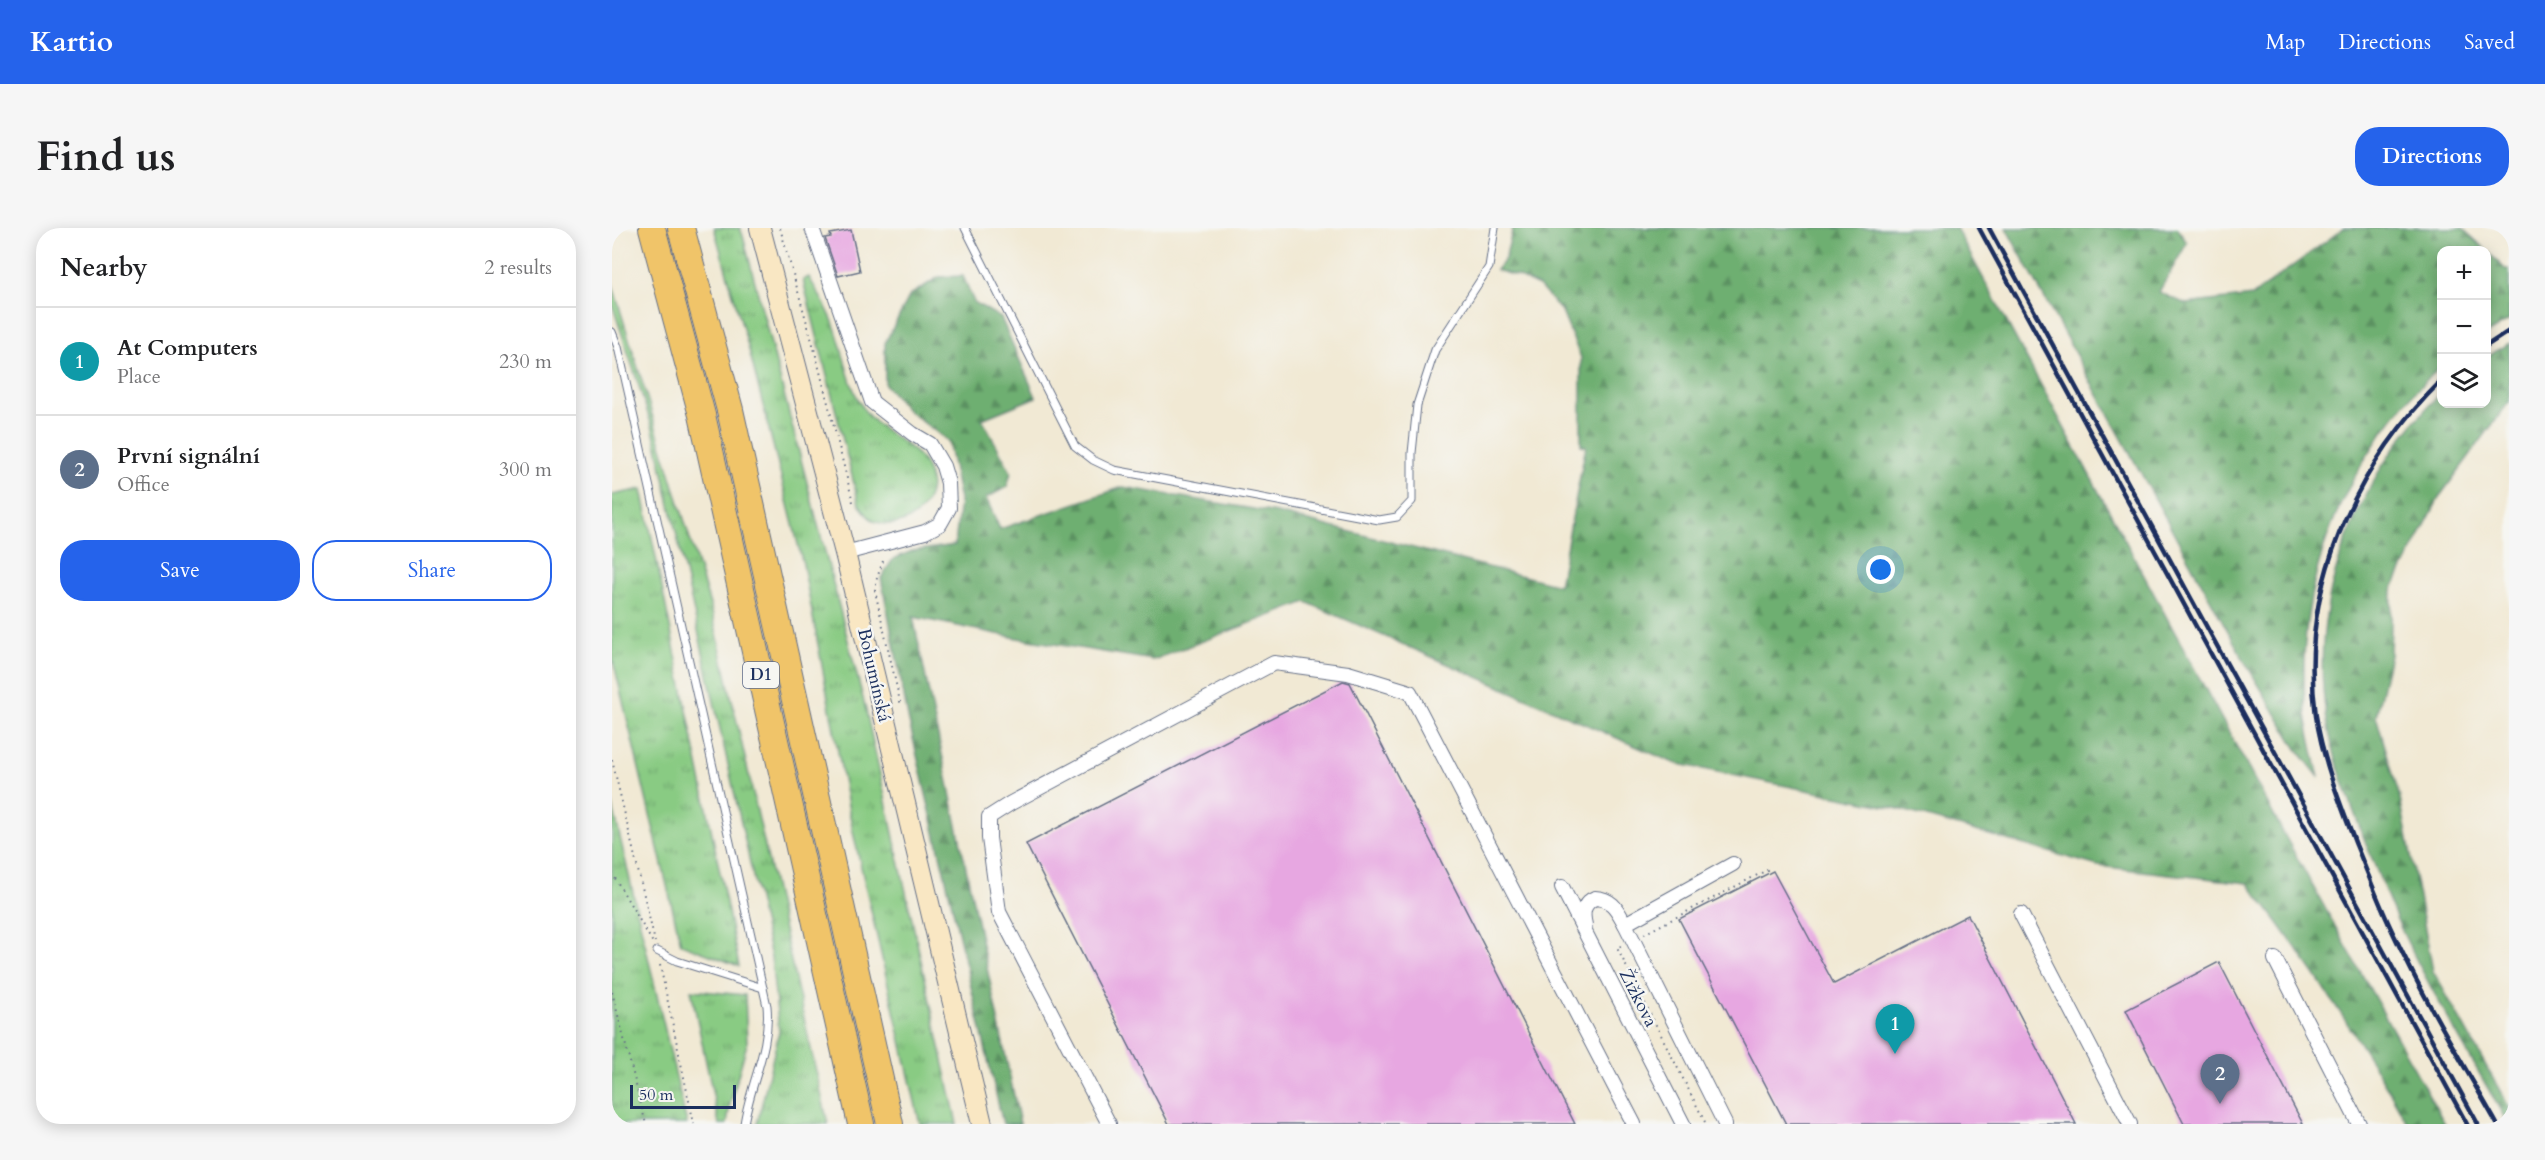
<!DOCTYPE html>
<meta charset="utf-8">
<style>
body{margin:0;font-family:Cardo,serif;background:#f6f6f6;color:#202124}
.controls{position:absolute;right:18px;top:18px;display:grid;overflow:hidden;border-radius:12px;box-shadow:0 3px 15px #0003}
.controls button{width:54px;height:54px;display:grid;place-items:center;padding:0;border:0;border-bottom:2px solid #e0e0e0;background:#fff;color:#202124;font:30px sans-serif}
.scale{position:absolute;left:18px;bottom:15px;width:106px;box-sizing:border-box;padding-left:6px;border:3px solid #1b2f5e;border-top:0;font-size:16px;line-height:21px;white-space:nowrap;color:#1b2f5e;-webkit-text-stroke:4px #f6f6f2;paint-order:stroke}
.you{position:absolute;left:1269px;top:342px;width:21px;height:21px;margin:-15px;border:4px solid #fff;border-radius:50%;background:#1a73e8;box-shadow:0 0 0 9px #1a73e833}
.badge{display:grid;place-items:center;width:39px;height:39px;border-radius:50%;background:#2563eb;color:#fff;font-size:20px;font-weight:700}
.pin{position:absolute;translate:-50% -50px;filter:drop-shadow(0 2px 3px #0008)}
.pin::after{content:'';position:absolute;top:32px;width:21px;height:18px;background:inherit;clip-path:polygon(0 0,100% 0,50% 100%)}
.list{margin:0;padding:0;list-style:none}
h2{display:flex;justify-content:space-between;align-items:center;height:78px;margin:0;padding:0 24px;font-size:26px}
h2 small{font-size:20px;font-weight:400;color:#757577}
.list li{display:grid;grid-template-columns:39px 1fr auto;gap:18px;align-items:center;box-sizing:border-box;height:108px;padding:0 24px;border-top:2px solid #e0e0e0}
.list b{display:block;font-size:22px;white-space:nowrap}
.list p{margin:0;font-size:20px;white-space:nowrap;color:#757577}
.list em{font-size:20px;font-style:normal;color:#757577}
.actions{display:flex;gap:12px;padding:18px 24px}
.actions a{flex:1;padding:14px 0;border:2px solid #2563eb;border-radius:24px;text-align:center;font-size:21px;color:#2563eb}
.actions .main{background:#2563eb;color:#fff}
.icon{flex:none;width:33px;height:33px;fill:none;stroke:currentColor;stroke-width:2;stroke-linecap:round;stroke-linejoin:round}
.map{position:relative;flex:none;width:1897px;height:896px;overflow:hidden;border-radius:24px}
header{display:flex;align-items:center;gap:36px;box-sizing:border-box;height:84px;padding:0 30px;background:#2563eb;color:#fff}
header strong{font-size:28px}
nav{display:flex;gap:33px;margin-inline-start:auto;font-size:21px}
.intro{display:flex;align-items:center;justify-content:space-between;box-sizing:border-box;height:144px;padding:0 36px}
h1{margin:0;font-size:42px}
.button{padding:15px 27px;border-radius:24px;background:#2563eb;color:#fff;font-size:21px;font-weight:700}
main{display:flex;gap:36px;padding:0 36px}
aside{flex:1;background:#fff;border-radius:24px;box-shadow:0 3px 15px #0003}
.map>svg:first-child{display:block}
</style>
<header>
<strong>Kartio</strong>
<nav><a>Map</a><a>Directions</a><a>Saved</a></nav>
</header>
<div class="intro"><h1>Find us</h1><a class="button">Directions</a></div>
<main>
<aside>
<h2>Nearby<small>2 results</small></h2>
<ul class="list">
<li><span class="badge" style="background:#0f9aa8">1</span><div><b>At Computers</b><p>Place</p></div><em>230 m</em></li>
<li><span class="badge" style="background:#5c6f8a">2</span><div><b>První signální</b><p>Office</p></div><em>300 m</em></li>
</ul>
<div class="actions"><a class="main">Save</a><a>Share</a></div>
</aside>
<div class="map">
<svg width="1897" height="896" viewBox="0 0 1897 896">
<defs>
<pattern id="grass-tufts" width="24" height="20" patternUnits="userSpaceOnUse" patternTransform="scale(1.5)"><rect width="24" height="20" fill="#89cb83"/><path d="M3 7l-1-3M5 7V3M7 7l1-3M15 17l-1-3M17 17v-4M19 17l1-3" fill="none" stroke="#6fa56e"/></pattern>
<pattern id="forest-firs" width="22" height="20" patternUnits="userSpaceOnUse" patternTransform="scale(1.5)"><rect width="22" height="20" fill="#6eaf71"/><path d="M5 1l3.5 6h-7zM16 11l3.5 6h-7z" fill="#5a8f60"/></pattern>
</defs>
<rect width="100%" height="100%" fill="#f6f6f2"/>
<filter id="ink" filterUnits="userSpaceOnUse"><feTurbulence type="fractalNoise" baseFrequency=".0167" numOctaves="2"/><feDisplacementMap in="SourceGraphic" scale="12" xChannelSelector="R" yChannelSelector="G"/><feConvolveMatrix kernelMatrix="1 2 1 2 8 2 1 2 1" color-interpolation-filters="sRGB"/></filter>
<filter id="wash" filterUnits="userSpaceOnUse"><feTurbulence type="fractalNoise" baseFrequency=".008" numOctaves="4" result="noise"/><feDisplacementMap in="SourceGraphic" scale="24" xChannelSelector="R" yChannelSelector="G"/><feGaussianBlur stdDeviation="1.35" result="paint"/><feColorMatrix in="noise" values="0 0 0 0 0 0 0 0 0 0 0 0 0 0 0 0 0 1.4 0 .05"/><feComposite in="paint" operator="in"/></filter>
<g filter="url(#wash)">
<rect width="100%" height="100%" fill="#f1e9d4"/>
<!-- grass -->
<g fill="url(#grass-tufts)" stroke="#527d70" stroke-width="1.5">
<path d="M102,0H128L131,8L253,478L345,896H308L241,604L191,336L136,118Z"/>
<path d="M197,49C205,64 215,78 221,94C233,124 235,161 256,187C275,210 312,218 318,250C324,281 289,305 262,293C256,290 251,281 247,276L191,52Z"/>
<path d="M0,55L99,380L216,896H145L167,804L159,729L41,201L0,76Z"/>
<path d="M30,261L127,738L69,716L0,428V267Z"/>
<path d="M0,575L75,896H2L0,889Z"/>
<path d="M79,762L133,767L135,816L118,876L115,896H107Z"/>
</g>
<!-- forest -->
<g fill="url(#forest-firs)" stroke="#446f68" stroke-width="1.5">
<path d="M901,0H1344L1673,608L1833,896H1796C1749,812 1695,732 1636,655L1486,638L1287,581L1062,535L694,374L541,432L405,410L301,389L408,896H391L296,489L269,350L281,331L300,323L343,317L348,272L336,213L295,182L273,157V115L298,67L327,49L351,48L362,74L389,90L424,169L370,191L399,244L395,259L374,270L388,301L511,259L665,285L947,357L974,218L969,217V130L950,84L927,58L905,48L884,42L893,31Z"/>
<path d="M1394,0H1566L1575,15L1547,64L1574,76L1640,68L1732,0H1850L1874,22H1830L1829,139C1804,160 1782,187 1764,214C1709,294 1684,389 1694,486C1697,507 1702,528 1707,549L1685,521L1634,436Z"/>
<path d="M1875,23L1894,42H1897V92L1875,106Z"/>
<path d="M1897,115V174L1828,268L1780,362L1778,427L1764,488L1788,570L1821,743L1897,879L1896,896C1861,833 1822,770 1791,705C1777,675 1765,643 1753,613C1737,571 1721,532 1714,487C1696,370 1746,247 1829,165L1830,176H1874L1875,129Z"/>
</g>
<g id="blocks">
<!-- building -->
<g fill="#e7a7e1">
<path d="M239,2L248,43L226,48L213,10L219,9L218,6Z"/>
<path d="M731,453L738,455L963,896H557L414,616Z"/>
<path d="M1161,643L1222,756L1356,687L1464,896H1174L1067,691Z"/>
<path d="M1607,734L1644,806L1691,896H1572L1514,782Z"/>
</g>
</g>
</g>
<g filter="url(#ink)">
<use href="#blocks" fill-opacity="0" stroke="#667087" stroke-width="1.5"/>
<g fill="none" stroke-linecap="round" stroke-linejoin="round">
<!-- lane casing -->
<g stroke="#667087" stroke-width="9">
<g id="lane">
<path d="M353,0L463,218L481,232L502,242L767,292L785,289L800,273V225L805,177L823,122L877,39L883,0"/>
<path d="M0,104L6,119L155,778C159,819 138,856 132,896"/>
<path d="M45,723L65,733L151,760"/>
</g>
</g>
<!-- street casing -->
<g stroke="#667087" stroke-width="16">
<g id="street">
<path d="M200,0L260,174L301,206L318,216L331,238L336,255L337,280L328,296L313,304L233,325"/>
<path d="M950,659L1071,896"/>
<path d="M1409,686L1518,896"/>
<path d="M973,697C970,685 971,675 983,670C1001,671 1005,682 1013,696"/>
<path d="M1663,731L1747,896"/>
<path d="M497,896L387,684L377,610V589L399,575L662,435L736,445L798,464L1022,896"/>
<path d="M1113,896L1013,696L1121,636"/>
</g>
</g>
<!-- secondary casing -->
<g stroke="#667087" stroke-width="22">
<path id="secondary" d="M148,0L233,325L370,896"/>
</g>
<!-- highway casing -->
<g stroke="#667087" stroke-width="28">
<g id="highway">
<path d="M40,0L90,187L249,896"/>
<path d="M69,0L118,182L278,896"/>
</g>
</g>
<!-- path -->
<g stroke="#667087" stroke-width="2" stroke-dasharray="1.5 4.5" stroke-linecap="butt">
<path d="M168,0L202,120L242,278"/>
<path d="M271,333L265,350L263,363L289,478"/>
<path d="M0,532L43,714"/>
<path d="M0,645L41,715"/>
<path d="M1032,706L1157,641"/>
<path d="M1009,718L1005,720L1094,896"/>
<path d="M48,737L82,896"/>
<path d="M0,764L34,896"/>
</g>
<!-- lane -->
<use href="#lane" stroke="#fff" stroke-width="7"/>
<!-- street -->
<use href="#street" stroke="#fff" stroke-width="14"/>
<!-- secondary -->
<use href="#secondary" stroke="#f9e7c3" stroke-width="20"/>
<!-- highway -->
<use href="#highway" stroke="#f0c469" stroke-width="26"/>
<!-- rail -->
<g stroke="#1b2f5e" stroke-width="4.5">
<path d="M1367,0L1855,896"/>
<path d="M1377,0L1866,896"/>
<path d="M1874,118L1897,103"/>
<path d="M1830,152C1742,239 1686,362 1704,488C1711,533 1728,575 1744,617C1757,648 1768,679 1783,709C1813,773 1850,834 1885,896"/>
</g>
</g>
</g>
<g text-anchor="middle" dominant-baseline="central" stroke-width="5" stroke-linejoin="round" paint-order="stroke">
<!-- shield labels -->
<rect fill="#f6f6f2" stroke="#5d6b8a" stroke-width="1.5" x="131" y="434" width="36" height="26" rx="4.5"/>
<g font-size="16" font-weight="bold" fill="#1b2f5e">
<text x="149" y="447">D1</text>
</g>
<!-- street labels -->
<g font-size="18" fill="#1b2f5e" stroke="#f6f6f2">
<text transform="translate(262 447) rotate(77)">Bohumínská</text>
<text transform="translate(1026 770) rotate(63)">Žižkova</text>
</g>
</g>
</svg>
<div class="controls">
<button>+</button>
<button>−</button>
<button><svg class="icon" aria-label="layers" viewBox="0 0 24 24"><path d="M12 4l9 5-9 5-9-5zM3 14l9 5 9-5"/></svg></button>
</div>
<div class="scale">50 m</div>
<div class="you"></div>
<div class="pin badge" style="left:1283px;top:826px;background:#0f9aa8">1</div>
<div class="pin badge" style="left:1608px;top:876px;background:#5c6f8a">2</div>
</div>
</main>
